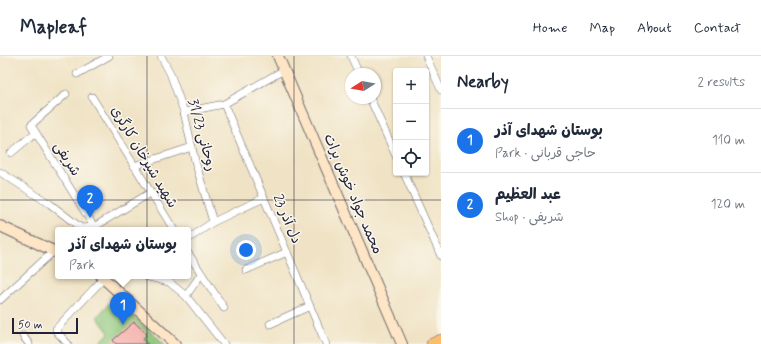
<!DOCTYPE html>
<meta charset="utf-8">
<style>
body{margin:0;font-family:Mynerve,"Playpen Sans Arabic",sans-serif;background:#f6f6f7;color:#1f2937}
.controls{position:absolute;right:12px;top:12px;display:grid;overflow:hidden;border-radius:4px;box-shadow:0 1px 3px #0004}
.controls button{width:36px;height:36px;display:grid;place-items:center;padding:0;border:0;border-bottom:1px solid #e0e1e3;background:#fff;color:#1f2937;font:20px sans-serif}
.compass{position:absolute;left:345px;top:12px;width:36px;height:36px;border-radius:50%;background:#fff;box-shadow:0 1px 3px #0004;rotate:259deg}
.scale{position:absolute;left:12px;bottom:10px;width:66px;box-sizing:border-box;padding-left:4px;border:2px solid #22223b;border-top:0;font-size:11px;line-height:14px;white-space:nowrap;color:#22223b;-webkit-text-stroke:3px #fbf7ec;paint-order:stroke}
.you{position:absolute;left:246px;top:194px;width:14px;height:14px;margin:-10px;border:3px solid #fff;border-radius:50%;background:#1a73e8;box-shadow:0 0 0 6px #1a73e833}
.badge{display:grid;place-items:center;width:26px;height:26px;border-radius:50%;background:#1a73e8;color:#fff;font-size:13px;font-weight:700}
.pin{position:absolute;translate:-50% -33px;filter:drop-shadow(0 1px 2px #0008)}
.pin::after{content:'';position:absolute;top:21px;width:14px;height:12px;background:inherit;clip-path:polygon(0 0,100% 0,50% 100%)}
.popup{position:absolute;left:55px;top:171px;width:136px;height:52px;box-sizing:border-box;display:grid;place-content:center;border-radius:4px;background:#fff;filter:drop-shadow(0 1px 3px #0005);font-size:13px;white-space:nowrap;color:#747a83}
.popup b{font-size:15px;color:#1f2937}
.popup::after{content:'';position:absolute;left:50%;top:100%;margin-left:-8px;border:8px solid transparent;border-top-color:#fff}
.list{margin:0;padding:0;list-style:none}
h2{display:flex;justify-content:space-between;align-items:center;height:52px;margin:0;padding:0 16px;font-size:17px}
h2 small{font-size:13px;font-weight:400;color:#747a83}
.list li{display:grid;grid-template-columns:26px 1fr auto;gap:12px;align-items:center;box-sizing:border-box;height:64px;padding:0 16px;border-top:1px solid #e0e1e3}
.list b{display:block;font-size:15px;white-space:nowrap}
.list p{margin:0;font-size:13px;white-space:nowrap;color:#747a83}
.list em{font-size:13px;font-style:normal;color:#747a83}
.icon{flex:none;width:22px;height:22px;fill:none;stroke:currentColor;stroke-width:2;stroke-linecap:round;stroke-linejoin:round}
.map{position:relative;flex:none;width:441px;height:288px;overflow:hidden}
header{display:flex;align-items:center;gap:24px;box-sizing:border-box;height:56px;padding:0 20px;background:#fff;border-bottom:1px solid #e0e1e3}
header strong{font-size:19px}
nav{display:flex;gap:22px;margin-inline-start:auto;font-size:14px}
main{display:flex}
aside{flex:1;background:#fff}
.map>svg:first-child{display:block}
</style>
<header>
<strong>Mapleaf</strong>
<nav><a>Home</a><a>Map</a><a>About</a><a>Contact</a></nav>
</header>
<main>
<div class="map">
<svg width="441" height="288" viewBox="0 0 441 288">
<rect width="100%" height="100%" fill="#fbf7ec"/>
<filter id="ink" filterUnits="userSpaceOnUse"><feTurbulence type="fractalNoise" baseFrequency=".025" numOctaves="2"/><feDisplacementMap in="SourceGraphic" scale="8" xChannelSelector="R" yChannelSelector="G"/><feConvolveMatrix kernelMatrix="1 2 1 2 8 2 1 2 1" color-interpolation-filters="sRGB"/></filter>
<filter id="wash" filterUnits="userSpaceOnUse"><feTurbulence type="fractalNoise" baseFrequency=".012" numOctaves="4" result="noise"/><feDisplacementMap in="SourceGraphic" scale="16" xChannelSelector="R" yChannelSelector="G"/><feGaussianBlur stdDeviation="0.9" result="paint"/><feColorMatrix in="noise" values="0 0 0 0 0 0 0 0 0 0 0 0 0 0 0 0 0 1.4 0 .05"/><feComposite in="paint" operator="in"/></filter>
<g filter="url(#wash)">
<rect width="100%" height="100%" fill="#f0e3c5"/>
<!-- green -->
<path fill="#8bc579" stroke="#56745a" d="M113,243L165,288H98L109,277L97,261Z"/>
<g id="blocks">
<!-- building -->
<path fill="#f5afaa" d="M134,266L147,278L143,283L148,288H116L113,284Z"/>
</g>
</g>
<g filter="url(#ink)">
<use href="#blocks" fill-opacity="0" stroke="#6a666b" stroke-width="1"/>
<g fill="none" stroke-linecap="round" stroke-linejoin="round">
<!-- street casing -->
<g stroke="#6a666b" stroke-width="8">
<g id="street">
<path d="M161,0L170,17L184,56L195,105L213,166"/>
<path d="M351,0L359,18"/>
<path d="M426,0L441,34"/>
<path d="M77,18L109,0"/>
<path d="M66,38L31,69L96,174"/>
<path d="M92,41L174,174"/>
<path d="M370,42L396,100"/>
<path d="M224,48L326,288"/>
<path d="M184,56L224,48L284,14"/>
<path d="M11,97L35,77"/>
<path d="M134,110L192,91"/>
<path d="M0,116L50,148L81,172L94,171L150,137"/>
<path d="M404,117L441,200"/>
<path d="M188,183L213,166L264,142"/>
<path d="M188,197L224,252"/>
<path d="M246,214L287,196"/>
<path d="M145,220L169,226L186,240L224,288"/>
<path d="M186,240L201,218"/>
<path d="M0,244L54,195"/>
<path d="M270,268L310,250"/>
<path d="M23,280L29,288"/>
<path d="M68,288L56,275V273L104,222"/>
</g>
</g>
<!-- secondary casing -->
<g stroke="#6a666b" stroke-width="12">
<g id="secondary">
<path d="M278,0L402,288"/>
<path d="M0,170L58,197"/>
<path d="M101,220L175,288"/>
</g>
</g>
<!-- primary casing -->
<g stroke="#6a666b" stroke-width="12">
<path id="primary" d="M432,288L441,284"/>
</g>
<!-- street -->
<use href="#street" stroke="#fff" stroke-width="7"/>
<!-- secondary -->
<use href="#secondary" stroke="#fee5c5" stroke-width="10"/>
<!-- primary -->
<use href="#primary" stroke="#fcbd6e" stroke-width="11"/>
</g>
</g>
<!-- grid -->
<path fill="none" stroke="#22223b" stroke-width="1" stroke-opacity="0.55" d="M147,0V288M294,0V288M0,144H441"/>
<g text-anchor="middle" dominant-baseline="central" stroke-width="3" stroke-linejoin="round" paint-order="stroke">
<!-- street labels -->
<g font-size="14" fill="#22223b" stroke="#fbf7ec">
<text transform="translate(202 79) rotate(75)">روحانی 31/23</text>
<text transform="translate(144 101) rotate(59)">شهید شیرخان کارگری</text>
<text transform="translate(67 103) rotate(58)">شریفی</text>
<text transform="translate(353 138) rotate(67)">محمد جواد خوش برات</text>
<text transform="translate(287 163) rotate(67)">دل آذر 23</text>
</g>
</g>
</svg>
<div class="controls">
<button>+</button>
<button>−</button>
<button><svg class="icon" aria-label="locate" viewBox="0 0 24 24"><circle cx="12" cy="12" r="6"/><path d="M12 2v4M12 18v4M2 12h4M18 12h4"/></svg></button>
</div>
<svg class="compass" viewBox="-18 -18 36 36"><path d="M0-13l5 13h-10z" fill="#e53935"/><path d="M0 13l5-13h-10z" fill="#747a83"/></svg>
<div class="scale">50 m</div>
<div class="you"></div>
<div class="pin badge" style="left:123px;top:269px">1</div>
<div class="popup"><b>بوستان شهدای آذر</b>Park</div>
<div class="pin badge" style="left:90px;top:162px">2</div>
</div>
<aside>
<h2>Nearby<small>2 results</small></h2>
<ul class="list">
<li><span class="badge">1</span><div><b>بوستان شهدای آذر</b><p>Park · حاجی قربانی</p></div><em>110 m</em></li>
<li><span class="badge">2</span><div><b>عبد العظيم</b><p>Shop · شریفی</p></div><em>120 m</em></li>
</ul>
</aside>
</main>
